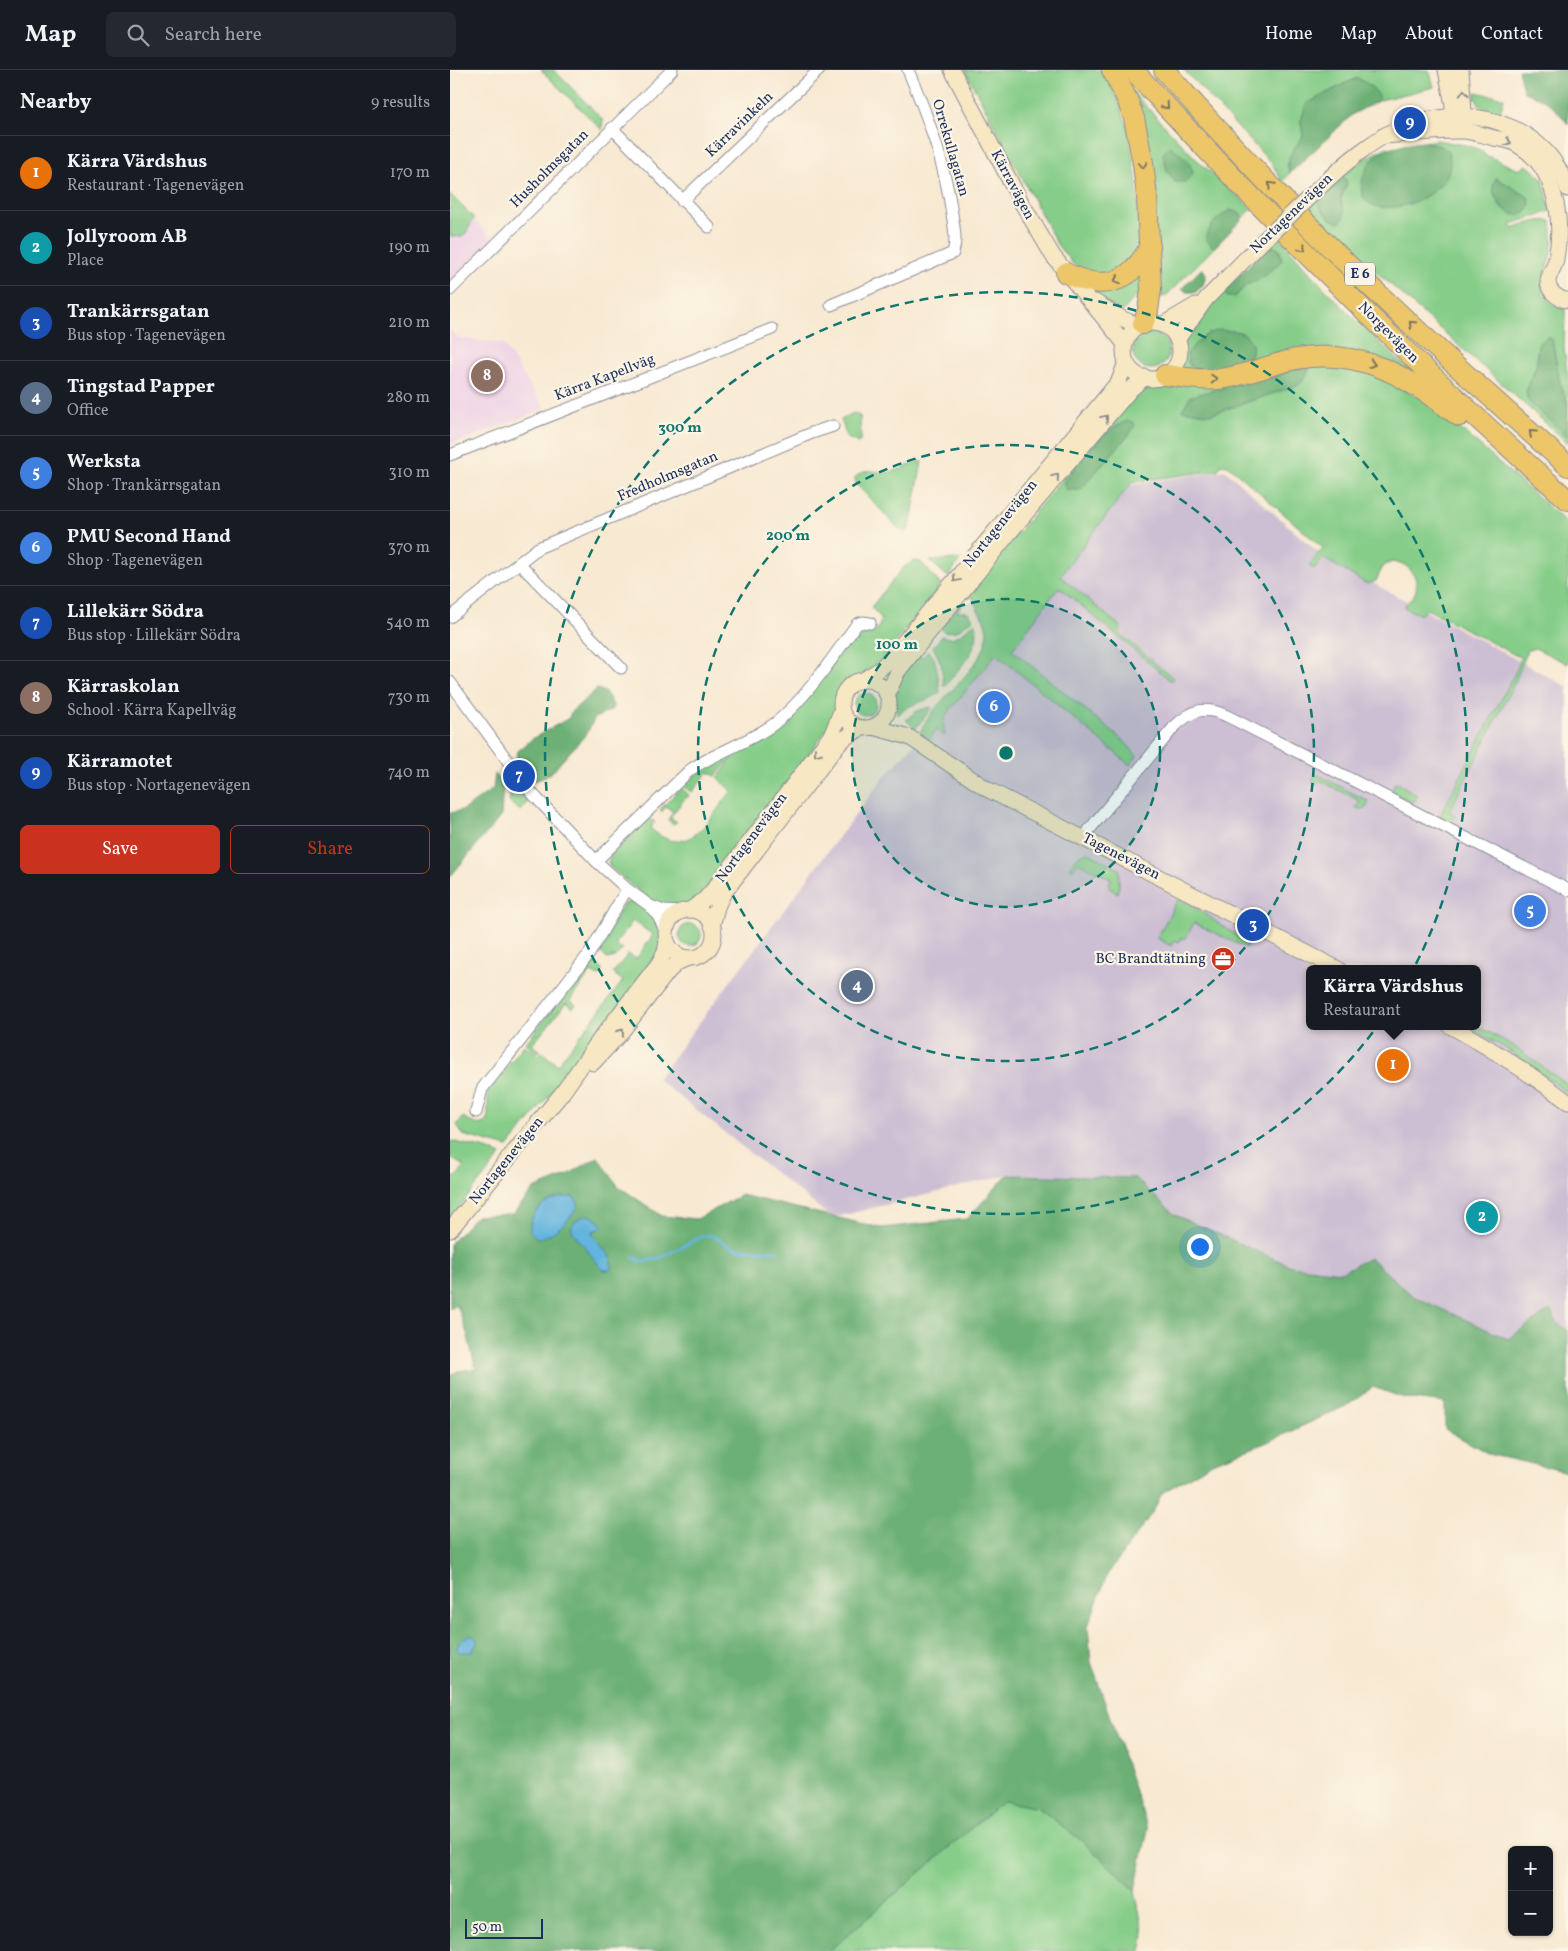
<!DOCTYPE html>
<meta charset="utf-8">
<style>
body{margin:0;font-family:Vollkorn,serif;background:#242831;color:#f1f3f6}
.controls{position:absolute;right:15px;bottom:15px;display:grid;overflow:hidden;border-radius:8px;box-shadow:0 1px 4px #0004}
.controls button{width:45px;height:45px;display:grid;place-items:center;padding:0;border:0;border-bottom:1px solid #363941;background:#171b24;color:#f1f3f6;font:25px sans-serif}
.scale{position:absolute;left:15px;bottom:12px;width:78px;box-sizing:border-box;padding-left:5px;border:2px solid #1b2f5e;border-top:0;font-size:14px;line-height:18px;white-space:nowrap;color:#1b2f5e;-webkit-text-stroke:4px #fcf5e5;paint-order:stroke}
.you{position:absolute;left:749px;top:1176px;width:18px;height:18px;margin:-12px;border:4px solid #fff;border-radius:50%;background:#1a73e8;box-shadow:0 0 0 8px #1a73e833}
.badge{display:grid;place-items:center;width:32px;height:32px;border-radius:50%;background:#c8321e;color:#fff;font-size:16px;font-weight:700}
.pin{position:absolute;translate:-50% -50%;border:2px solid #fff;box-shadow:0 1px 5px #0006}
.popup{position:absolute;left:856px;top:895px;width:175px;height:65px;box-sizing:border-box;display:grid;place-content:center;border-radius:8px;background:#171b24;filter:drop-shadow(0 1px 4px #0005);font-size:16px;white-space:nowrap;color:#9ea1a6}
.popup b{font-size:19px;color:#f1f3f6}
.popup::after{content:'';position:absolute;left:50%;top:100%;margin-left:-10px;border:10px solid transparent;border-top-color:#171b24}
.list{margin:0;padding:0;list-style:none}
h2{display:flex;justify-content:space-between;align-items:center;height:65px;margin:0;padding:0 20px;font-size:21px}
h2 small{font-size:16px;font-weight:400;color:#9ea1a6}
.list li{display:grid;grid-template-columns:32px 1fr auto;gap:15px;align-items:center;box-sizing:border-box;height:75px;padding:0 20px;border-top:1px solid #363941}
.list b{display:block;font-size:19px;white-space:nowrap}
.list p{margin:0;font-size:16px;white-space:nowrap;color:#9ea1a6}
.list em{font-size:16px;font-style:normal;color:#9ea1a6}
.actions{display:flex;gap:10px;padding:15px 20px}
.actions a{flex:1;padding:11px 0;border:1px solid #c8321e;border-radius:8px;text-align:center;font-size:18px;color:#c8321e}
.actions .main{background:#c8321e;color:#fff}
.icon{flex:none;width:28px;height:28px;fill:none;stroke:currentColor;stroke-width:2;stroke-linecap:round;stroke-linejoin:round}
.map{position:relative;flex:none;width:1118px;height:1881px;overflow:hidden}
header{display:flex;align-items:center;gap:30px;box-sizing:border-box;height:70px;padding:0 25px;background:#171b24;border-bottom:1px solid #363941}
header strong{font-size:24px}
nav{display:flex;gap:28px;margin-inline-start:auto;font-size:18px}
.search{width:350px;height:45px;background:#242831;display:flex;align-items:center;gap:12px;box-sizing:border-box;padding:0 18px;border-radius:8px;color:#9ea1a6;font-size:19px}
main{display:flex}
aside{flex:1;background:#171b24}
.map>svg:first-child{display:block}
</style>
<header>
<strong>Map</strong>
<div class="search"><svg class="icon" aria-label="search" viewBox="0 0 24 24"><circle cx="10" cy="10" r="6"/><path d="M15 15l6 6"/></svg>Search here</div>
<nav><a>Home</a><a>Map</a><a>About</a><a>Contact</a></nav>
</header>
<main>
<aside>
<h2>Nearby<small>9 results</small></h2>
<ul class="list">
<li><span class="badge" style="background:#e8710a">1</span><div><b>Kärra Värdshus</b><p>Restaurant · Tagenevägen</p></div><em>170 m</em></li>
<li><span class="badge" style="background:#0f9aa8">2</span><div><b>Jollyroom AB</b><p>Place</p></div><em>190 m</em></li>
<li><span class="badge" style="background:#1a4fb4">3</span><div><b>Trankärrsgatan</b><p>Bus stop · Tagenevägen</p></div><em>210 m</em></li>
<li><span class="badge" style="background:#5c6f8a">4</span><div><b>Tingstad Papper</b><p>Office</p></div><em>280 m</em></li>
<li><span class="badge" style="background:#3f7fe0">5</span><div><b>Werksta</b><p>Shop · Trankärrsgatan</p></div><em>310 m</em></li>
<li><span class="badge" style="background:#3f7fe0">6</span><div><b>PMU Second Hand</b><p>Shop · Tagenevägen</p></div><em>370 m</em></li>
<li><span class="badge" style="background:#1a4fb4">7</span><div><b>Lillekärr Södra</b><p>Bus stop · Lillekärr Södra</p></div><em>540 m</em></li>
<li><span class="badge" style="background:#8d6e63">8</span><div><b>Kärraskolan</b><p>School · Kärra Kapellväg</p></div><em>730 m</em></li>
<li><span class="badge" style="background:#1a4fb4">9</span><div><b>Kärramotet</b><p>Bus stop · Nortagenevägen</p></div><em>740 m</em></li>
</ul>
<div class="actions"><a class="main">Save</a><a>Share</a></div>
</aside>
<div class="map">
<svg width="1118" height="1881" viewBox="0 0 1118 1881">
<rect width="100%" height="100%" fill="#fcf5e5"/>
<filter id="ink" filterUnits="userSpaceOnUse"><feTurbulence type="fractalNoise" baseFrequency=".02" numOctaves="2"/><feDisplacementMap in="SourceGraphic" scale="10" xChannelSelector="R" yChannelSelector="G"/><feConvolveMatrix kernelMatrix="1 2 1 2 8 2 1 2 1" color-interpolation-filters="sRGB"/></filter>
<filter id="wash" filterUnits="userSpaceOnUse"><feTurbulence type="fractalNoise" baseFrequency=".0096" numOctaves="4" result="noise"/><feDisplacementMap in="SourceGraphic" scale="20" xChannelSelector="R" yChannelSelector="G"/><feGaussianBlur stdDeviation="1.12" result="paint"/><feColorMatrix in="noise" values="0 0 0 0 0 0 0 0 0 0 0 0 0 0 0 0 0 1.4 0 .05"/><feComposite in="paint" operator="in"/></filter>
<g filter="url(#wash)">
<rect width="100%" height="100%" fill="#f8e9d2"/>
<!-- built -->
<g fill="#eed0e7">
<path d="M0,125L43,169L0,212Z"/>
<path d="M0,259L8,268L53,273L95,339L0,375Z"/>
</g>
<!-- industrial -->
<path fill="#ccbed3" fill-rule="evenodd" d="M775,400L872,486L1118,617V1260L1108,1254L1100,1240L1058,1269L963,1226L920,1189L891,1202L841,1196L725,1145L684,1108L557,1105L382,1148L207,1009L434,707L479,658L680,415ZM859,899H1027V956H859Z"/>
<!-- green -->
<g fill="#86cd89" stroke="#507e74" fill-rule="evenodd">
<path d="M91,0H104L153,50L152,60Z"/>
<path d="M515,0H653L668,29L678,59L686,107L691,174L683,193L667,203L644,204L624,195L608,176Z"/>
<path d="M734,0H979L984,17L930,30C928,20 916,13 908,8L896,13L857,34L851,51L853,66L837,95L840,103L832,112L823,95Z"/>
<path d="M678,17L745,88L802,139L794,147L787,142C773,145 762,151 757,165L764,178L717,225L712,227H705Z"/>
<path d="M1025,22L1054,28L1050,42C1037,44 1025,36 1025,22Z"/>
<path d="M986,70L1015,75L1033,81V84L1069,100L1076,95L1078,96L1093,109L1101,141L1061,154L1063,159C1075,154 1088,149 1101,151C1102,159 1103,169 1102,178C1098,205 1077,227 1115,239L1114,278L1118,308V336L1109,309L1102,269L1099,266L1087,280V294L1076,322L1078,331L1118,367V373L856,139L870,127V137L881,150L893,136C885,119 904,122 891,106L913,90L937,77L939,80L924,87L957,135L975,126L990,115V76L975,72ZM1046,108L1077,126L1080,130L1079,138L1051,137L1044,125Z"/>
<path d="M0,124L24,148L16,163L12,167L0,166Z"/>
<path d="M829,166C869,218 919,263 967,307L943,293L734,300L729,296L735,271L756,238L795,199L790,205L785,227L795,216L815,206L832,190L830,181L824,177H818Z"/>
<path d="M692,200L695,225L686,226L672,242L646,227L638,218Z"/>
<circle cx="701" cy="281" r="18"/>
<path d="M872,294L922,301L987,338L1118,454V594L1085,578L1078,580L1065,612L999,742L1006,745L1000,751H995L990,746L1067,599L1071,588L977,539L971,545L955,538V535C958,531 963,528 965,523C973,504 948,482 933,497C930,501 928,507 926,511L917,514L873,488L864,499L859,496L873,478L778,395L771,394L768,400L682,412L610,506L671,557L669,563L723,608L721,611L609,517L562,580L675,672L687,686L680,695L546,584L496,645L493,654L495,666L486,660L479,670L470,663C481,632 535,598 537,566C538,550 526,541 523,528L522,526L519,529L515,526L687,319C719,305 759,311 792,312L740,327L756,344L848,315C854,311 859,302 859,295ZM668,354L681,362L652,395L614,413L647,371Z"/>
<path d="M403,343L410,346L411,370L408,373L396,367L395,361L391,350Z"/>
<path d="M470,391L472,392L460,456L458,460L454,462L448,458L406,414L405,408C413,397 428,403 439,402C449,401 461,394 470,391Z"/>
<path d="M506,489L510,490L498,507L480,491Z"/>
<path d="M464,491L471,492L491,515L429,594L411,605L400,609L392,616L386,626V636L380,655L258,821C250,826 240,836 231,837C208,842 177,811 161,798L158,792L161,784L200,749L205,752L200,758C239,793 258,749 282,721L268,708L281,690L284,683L301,675L323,661L403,568C417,565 429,566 431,548L421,537L454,497Z"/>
<path d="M510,534L512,536L507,541L518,542L523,549L507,561L495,562L490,558Z"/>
<path d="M525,552C534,577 508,599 494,617L491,593L483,577L492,566C506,572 515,560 525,552Z"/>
<path d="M478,581C488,587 488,610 490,622C479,633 460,631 448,645C437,620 454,604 468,585L473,587Z"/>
<circle cx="415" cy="634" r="11"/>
<path d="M480,637L482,638L465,659L456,650L467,641Z"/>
<path d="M276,685H281L280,689L266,706L258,702L242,722L232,716L252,699Z"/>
<path d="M866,704L918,731L919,732L916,738L911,739L906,738L910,731L869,710L865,716L862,710Z"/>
<path d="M946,712L968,726L963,733L941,722Z"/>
<path d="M63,716L79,730L71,741L59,732L61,720Z"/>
<path d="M231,718L239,725L237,728L236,727L220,747L227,752L223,754L218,750L223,742L216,736L212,742L210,739Z"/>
<path d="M637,782L669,799V816L667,823L658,817L661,809L628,792L622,800L620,798L627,787Z"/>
<path d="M728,829C754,838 773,862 800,871L796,878L744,853L735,869L731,868L729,872L724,870L721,876L707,868Z"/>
<path d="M179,832C201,831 213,862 211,880L127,991L58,1077L13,1065L7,1055L13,1047C21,1052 29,1059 38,1050V1022L74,975L88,985L92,982L107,995L173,911L163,903L178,884L186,889L203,865L183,851L165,874L173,879L165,887L157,889L148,880L173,835Z"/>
<circle cx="240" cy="865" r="11"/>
<path d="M145,892L152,899L151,905L148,906L141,902L120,930L126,935L123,938L116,933L82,975L90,981L86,982L76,973L138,893Z"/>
<path d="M1016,956H1027L1062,975L1118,1015V1023L1057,979Z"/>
<path d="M0,1071L36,1079L51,1085L0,1149V1104L5,1108L15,1096L0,1088Z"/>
<path d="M553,1731L589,1738L632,1771L685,1820L694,1866L691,1881H379Z"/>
</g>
<!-- forest -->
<g fill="#6cb075" stroke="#44706a">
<path d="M1068,0H1118V54C1105,37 1094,28 1074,22Z"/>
<path d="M908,8C916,13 928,20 930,30L903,44L840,103C834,87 845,79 853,66L851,51L856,34L896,13Z"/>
<path d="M975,72L990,76L997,80C1022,133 880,170 918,96C927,78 957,73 975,72Z"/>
<path d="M718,77H721C729,82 742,93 743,103L736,112H725L717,101L713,84Z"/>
<path d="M891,106L895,108L897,113L890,130C894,139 897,143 890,152C882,153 871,140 868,133L870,127Z"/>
<path d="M1046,108L1077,126C1088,142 1062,159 1046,127C1042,119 1042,115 1046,108Z"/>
<path d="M780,140L787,142L793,148L764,178L756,169C757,156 770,146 780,140Z"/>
<path d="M818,177L828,178L832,190L830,192L815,206L795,216L785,227H778L774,224L795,199Z"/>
<path d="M751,199H753L756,205L753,215L746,222H736L732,218Z"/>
<path d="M770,260C776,261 783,260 789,262C795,263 798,267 801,272C809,290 783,301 769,301C759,302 747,300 739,295L737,284C747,272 753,263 770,260Z"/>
<path d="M1099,266L1102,269L1109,309L1118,336V367L1078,331L1076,322L1087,294L1088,274Z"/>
<path d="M859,295V300L853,310L848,315L762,344H756L732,340L740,327L749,324Z"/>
<path d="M678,351L683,352L685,355L681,362L630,420H618L614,417L616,409C634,388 650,360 678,351Z"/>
<path d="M147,619C157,621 159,627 163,636L161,640L145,648L137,663L102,702L93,708L84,711L66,689L67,682L82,669L119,648L121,642Z"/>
<path d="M45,704L53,714L51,746L0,807V743L13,740L43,719Z"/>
<path d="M148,1087L168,1116L212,1146L247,1149L291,1125L431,1158L517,1149L557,1105L685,1108L725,1145L841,1196L891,1202L920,1188L963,1226L1058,1269L1100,1240L1108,1254L1118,1260V1402L1039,1384L995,1359V1333L954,1328L923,1317L898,1335L811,1375L762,1393L712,1423L704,1440L657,1505L638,1556L641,1592L698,1759L685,1820L632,1771L589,1738L553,1731L379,1881H0V1306L7,1301L26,1299L17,1263L7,1235L0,1239V1174L26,1146L63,1144L84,1119L116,1106Z"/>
</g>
<!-- water -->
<g fill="#63b4de" stroke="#3f729e">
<path d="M112,1127H124L128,1133V1137C119,1150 104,1167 87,1168L80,1161C80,1141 94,1131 112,1127Z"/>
<path d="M136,1145L142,1146L154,1157L143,1161L142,1164L160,1187L162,1198L159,1200H153L122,1161C120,1153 129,1148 136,1145Z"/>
<path d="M22,1565L26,1568L27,1573L22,1582H8L7,1577C11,1570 14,1566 22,1565Z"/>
</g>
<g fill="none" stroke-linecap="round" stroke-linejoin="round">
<!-- stream -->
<path stroke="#63b4de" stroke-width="3" d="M182,1187L194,1192L212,1187L253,1166L261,1165L276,1174L286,1179L327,1181"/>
</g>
</g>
<g filter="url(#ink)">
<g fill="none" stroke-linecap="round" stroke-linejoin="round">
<!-- street casing -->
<g stroke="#8a8c98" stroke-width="13">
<g id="street">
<path d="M162,58L259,157"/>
<path d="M232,131L369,0"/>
<path d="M0,220L222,0"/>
<path d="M381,235L503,183C507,170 504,157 502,144C495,94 478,46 458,0"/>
<path d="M0,385L322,259"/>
<path d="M69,493L171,598"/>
<path d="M0,547L88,478L362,363L383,356"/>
<path d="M0,612L80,721L146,791L177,819L200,836L208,846L216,862"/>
<path d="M635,768L639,760L724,657C743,639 755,635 779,647L1118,820"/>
<path d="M146,791L240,700C266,682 298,673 324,654C356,629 383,587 407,554L413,552L420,553"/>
<path d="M200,836L214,841L230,842"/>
<path d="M26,1042L32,1019L139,884L177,819"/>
</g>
</g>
<!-- secondary casing -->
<g stroke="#8a8c98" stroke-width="17">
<g id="secondary">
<path d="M502,0L570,130L603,186L675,274"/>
<path d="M996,0L1003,35V55"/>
<path d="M1011,0L1015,56"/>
<path d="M933,66C960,64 987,60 1014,61C1024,62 1034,65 1044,68C1050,69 1057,70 1062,72C1105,92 1114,147 1106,189C1105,197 1099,203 1098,211C1098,222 1109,230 1118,230"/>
<path d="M869,118C896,92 924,68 959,53C965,51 974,50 981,49C1038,38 1098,61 1118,119"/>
<path d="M645,232L673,249L690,256"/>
<circle cx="702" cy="281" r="28"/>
<path d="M712,255L746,235"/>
<path d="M727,270L756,229L814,170"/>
<path d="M415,609L430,599L438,591L669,311L676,292"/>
<circle cx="415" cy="634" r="24"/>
<path d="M437,625L448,601L560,462L681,319L695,307"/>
<path d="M423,657L459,667L537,719L888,899"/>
<path d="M240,840L255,829L263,820L382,664L391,641"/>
<circle cx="240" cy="864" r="24"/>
<path d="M262,856L267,837L273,824L387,676L395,668L411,658"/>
<path d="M1000,956C1042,978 1080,1004 1118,1032"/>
<path d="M143,993L169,965L218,902L227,893L238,888"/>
<path d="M0,1160L113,1022L150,969L209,893L215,882L217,872"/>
</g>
</g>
<!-- highway casing -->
<g stroke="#8a8c98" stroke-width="22">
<g id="highway">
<path d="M662,0L677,29L684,48L693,93L697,127L701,219L698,241L693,254"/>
<path d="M683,0C820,151 965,295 1118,430"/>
<path d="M714,0C763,55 813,109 864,161C945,243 1032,319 1118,396"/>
<path d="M616,203C654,222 680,214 700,176"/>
<path d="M715,305C735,307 756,312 776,308C799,304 822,294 846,289C912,277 959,308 1009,346"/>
</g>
</g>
<!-- street -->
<use href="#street" stroke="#fff" stroke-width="11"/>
<!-- secondary -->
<use href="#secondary" stroke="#f7e8c3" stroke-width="15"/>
<!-- highway -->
<use href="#highway" stroke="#ecc669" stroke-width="20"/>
<!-- secondary-bridge casing -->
<g stroke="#8a8c98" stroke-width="17" stroke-linecap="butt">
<path id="secondary-bridge" d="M814,170L869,118"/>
</g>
<!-- secondary-bridge -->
<use href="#secondary-bridge" stroke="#f7e8c3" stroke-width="15"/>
</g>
<!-- one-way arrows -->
<defs><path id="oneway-chevron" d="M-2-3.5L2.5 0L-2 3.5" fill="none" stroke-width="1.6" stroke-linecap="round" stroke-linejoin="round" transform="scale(1.25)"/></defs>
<g stroke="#898c90">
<use href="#oneway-chevron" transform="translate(1014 23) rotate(-93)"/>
<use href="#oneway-chevron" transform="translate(1058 72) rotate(19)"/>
<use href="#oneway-chevron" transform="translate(655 348) rotate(-50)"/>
<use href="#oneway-chevron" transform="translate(606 407) rotate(-50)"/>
<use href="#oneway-chevron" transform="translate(506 509) rotate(130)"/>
<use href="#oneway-chevron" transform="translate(367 683) rotate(127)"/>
<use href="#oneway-chevron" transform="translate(171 962) rotate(-52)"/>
</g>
<g stroke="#797363">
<use href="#oneway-chevron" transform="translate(716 36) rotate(48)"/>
<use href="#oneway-chevron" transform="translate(693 95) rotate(83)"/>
<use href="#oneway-chevron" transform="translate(821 115) rotate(-133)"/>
<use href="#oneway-chevron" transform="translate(853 178) rotate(45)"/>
<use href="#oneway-chevron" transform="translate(667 210) rotate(161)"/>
<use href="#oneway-chevron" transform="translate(962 254) rotate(-137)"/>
<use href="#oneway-chevron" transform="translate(922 294) rotate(17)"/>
<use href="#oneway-chevron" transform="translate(764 309) rotate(-3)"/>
<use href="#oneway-chevron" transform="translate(1082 363) rotate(-138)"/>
</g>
</g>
<!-- distance rings -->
<circle cx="556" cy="683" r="154" fill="#0f766e" fill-opacity=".12"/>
<g fill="none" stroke="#0f766e" stroke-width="2.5" stroke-dasharray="9 6">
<circle cx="556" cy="683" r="154"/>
<circle cx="556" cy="683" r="308"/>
<circle cx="556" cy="683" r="461"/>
</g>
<!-- icons -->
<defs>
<g id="office-disc" transform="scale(1.25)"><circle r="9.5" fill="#c8321e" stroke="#fcf5e5"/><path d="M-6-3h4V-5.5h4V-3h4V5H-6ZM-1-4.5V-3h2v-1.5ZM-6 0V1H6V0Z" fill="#fff"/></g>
</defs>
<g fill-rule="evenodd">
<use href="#office-disc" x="773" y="889"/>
</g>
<g text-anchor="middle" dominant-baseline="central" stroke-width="4.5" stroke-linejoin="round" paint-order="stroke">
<!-- shield labels -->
<rect fill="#fcf5e5" stroke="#5e6a86" stroke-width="1" x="895" y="192.5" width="30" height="23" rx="4"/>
<g font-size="14" font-weight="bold" fill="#1b2f5e">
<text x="910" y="204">E 6</text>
</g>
<!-- street labels -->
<g font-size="15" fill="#1b2f5e" stroke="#fcf5e5">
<text transform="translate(290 55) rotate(-44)">Kärravinkeln</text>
<text transform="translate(500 78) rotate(74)">Orrekullagatan</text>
<text transform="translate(100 99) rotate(-45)">Husholmsgatan</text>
<text transform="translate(562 115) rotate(62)">Kärravägen</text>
<text transform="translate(842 144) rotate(-44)">Nortagenevägen</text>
<text transform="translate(938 263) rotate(45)">Norgevägen</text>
<text transform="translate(155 308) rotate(-21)">Kärra Kapellväg</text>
<text transform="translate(218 407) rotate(-23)">Fredholmsgatan</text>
<text transform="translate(551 454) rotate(-51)">Nortagenevägen</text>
<text transform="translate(302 768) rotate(-53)">Nortagenevägen</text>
<text transform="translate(671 787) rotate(27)">Tagenevägen</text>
<text transform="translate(57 1091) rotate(-51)">Nortagenevägen</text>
</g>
<!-- poi labels -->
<g font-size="15" fill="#1b2f5e" stroke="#fcf5e5" text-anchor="end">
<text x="756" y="889">BC Brandtätning</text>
</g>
</g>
<circle cx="556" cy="683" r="8" fill="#0f766e" stroke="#fcf5e5" stroke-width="2.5"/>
<g font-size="15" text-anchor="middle" font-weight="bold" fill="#0f766e" stroke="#fcf5e5" stroke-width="4.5" stroke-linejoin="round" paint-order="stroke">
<text x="230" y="362">300 m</text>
<text x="338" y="470">200 m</text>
<text x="447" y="579">100 m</text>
</g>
</svg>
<div class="controls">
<button>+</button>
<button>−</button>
</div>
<div class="scale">50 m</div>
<div class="you"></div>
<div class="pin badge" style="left:943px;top:995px;background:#e8710a">1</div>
<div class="popup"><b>Kärra Värdshus</b>Restaurant</div>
<div class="pin badge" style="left:1032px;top:1147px;background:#0f9aa8">2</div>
<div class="pin badge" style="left:803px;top:855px;background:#1a4fb4">3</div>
<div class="pin badge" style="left:407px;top:916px;background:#5c6f8a">4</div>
<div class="pin badge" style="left:1080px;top:841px;background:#3f7fe0">5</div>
<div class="pin badge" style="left:544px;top:637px;background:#3f7fe0">6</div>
<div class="pin badge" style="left:69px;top:706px;background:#1a4fb4">7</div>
<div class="pin badge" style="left:37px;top:306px;background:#8d6e63">8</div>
<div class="pin badge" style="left:960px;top:53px;background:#1a4fb4">9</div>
</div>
</main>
